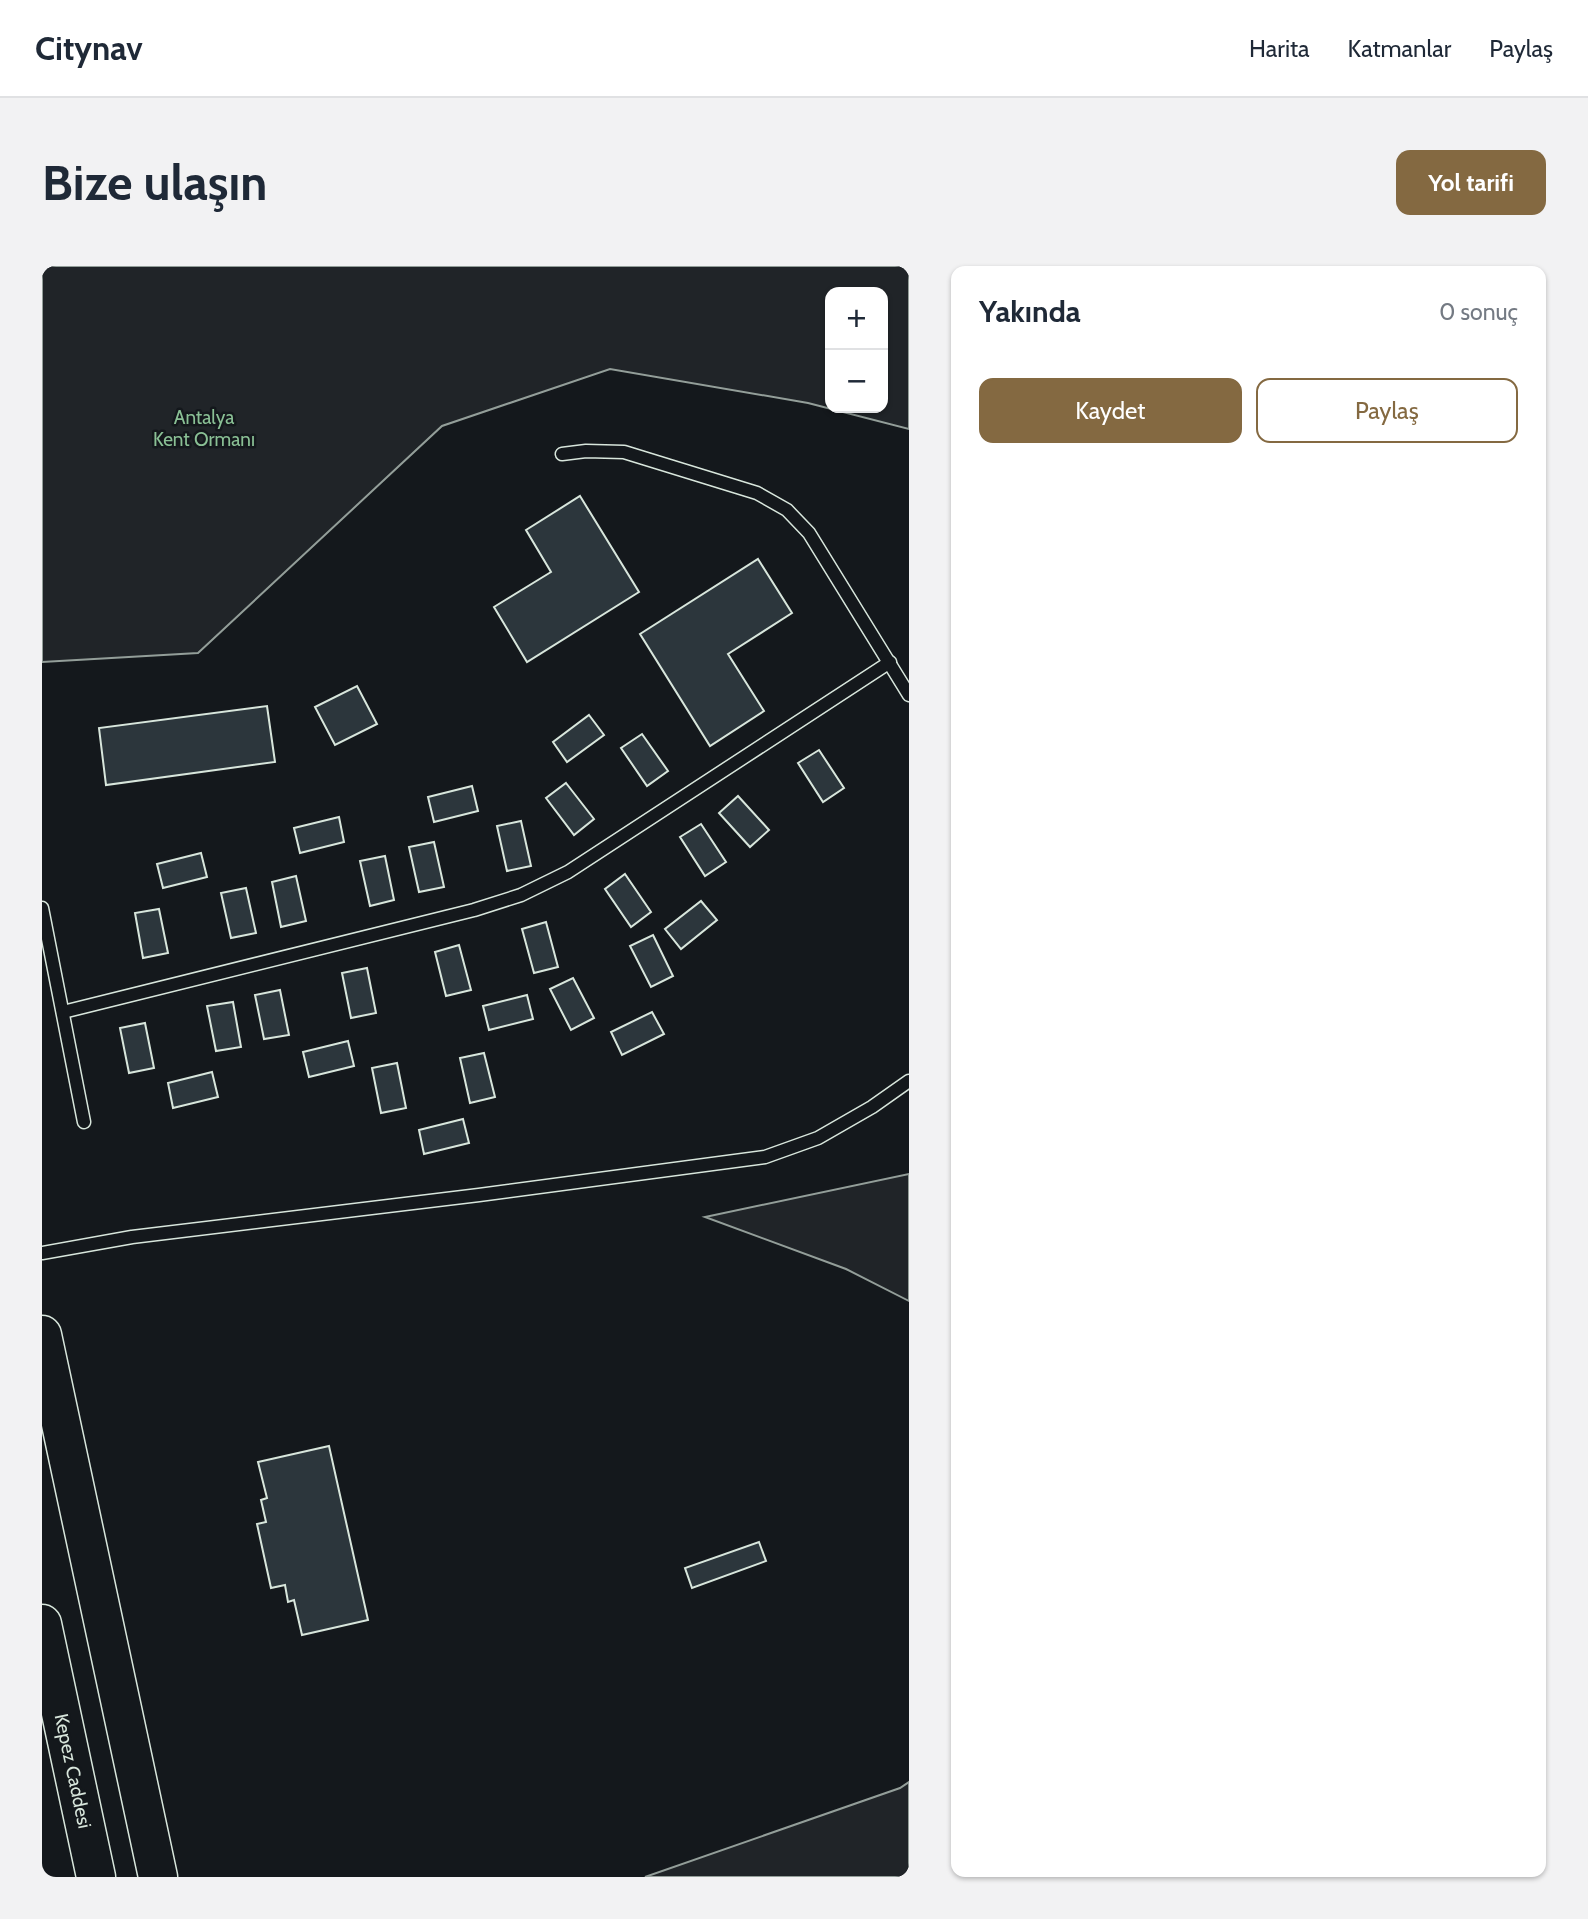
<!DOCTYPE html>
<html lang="tr">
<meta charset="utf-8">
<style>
body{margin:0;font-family:Cabin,sans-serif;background:#f2f2f3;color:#1f2937}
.controls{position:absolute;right:21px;top:21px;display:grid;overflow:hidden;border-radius:14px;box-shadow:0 2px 5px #0004}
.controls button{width:63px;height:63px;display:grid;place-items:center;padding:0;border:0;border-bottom:2px solid #e0e1e3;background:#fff;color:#1f2937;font:35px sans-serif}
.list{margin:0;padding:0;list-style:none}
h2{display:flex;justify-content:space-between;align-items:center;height:91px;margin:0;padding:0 28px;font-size:30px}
h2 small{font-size:23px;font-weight:400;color:#747a83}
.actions{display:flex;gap:14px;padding:21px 28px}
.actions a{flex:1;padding:16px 0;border:2px solid #846941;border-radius:14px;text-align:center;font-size:24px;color:#846941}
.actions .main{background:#846941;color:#fff}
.map{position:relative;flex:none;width:867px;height:1611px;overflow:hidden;border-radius:14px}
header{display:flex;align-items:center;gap:42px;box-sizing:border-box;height:98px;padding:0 35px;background:#fff;border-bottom:2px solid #e0e1e3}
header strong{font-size:33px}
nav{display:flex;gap:38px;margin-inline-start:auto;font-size:24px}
.intro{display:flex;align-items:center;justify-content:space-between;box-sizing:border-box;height:168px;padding:0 42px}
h1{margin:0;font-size:49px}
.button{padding:18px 32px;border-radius:14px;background:#846941;color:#fff;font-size:24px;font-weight:700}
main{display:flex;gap:42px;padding:0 42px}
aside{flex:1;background:#fff;border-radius:14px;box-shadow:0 2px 5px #0004}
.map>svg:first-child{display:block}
</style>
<header>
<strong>Citynav</strong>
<nav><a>Harita</a><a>Katmanlar</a><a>Paylaş</a></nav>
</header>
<div class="intro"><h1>Bize ulaşın</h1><a class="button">Yol tarifi</a></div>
<main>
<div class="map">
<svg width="867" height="1611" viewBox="0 0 867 1611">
<rect width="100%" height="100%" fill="#14181c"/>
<!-- green -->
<g fill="#202428" stroke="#939e99" stroke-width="2" fill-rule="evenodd">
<path d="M0,0H867V163L766,137L568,103L400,160L156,387L0,396ZM841,26V142H788V26Z"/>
<path d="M867,908V1035L804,1003L663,951Z"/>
<path d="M867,1516V1611H603L858,1522Z"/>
</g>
<!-- building -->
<g fill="#2c363c" stroke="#d8e6dc" stroke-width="2">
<path d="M538,230L597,326L485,396L452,341L509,306L484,264Z"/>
<path d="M716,293L750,347L686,388L722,445L668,480L598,368Z"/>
<path d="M315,420L335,458L293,479L273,441Z"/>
<path d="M225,440L233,496L64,519L57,462Z"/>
<path d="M547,449L562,469L525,496L511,476Z"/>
<path d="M600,468L626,505L605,520L579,482Z"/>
<path d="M777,484L802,522L781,536L756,497Z"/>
<path d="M524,517L552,553L532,569L504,532Z"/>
<path d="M430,520L436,545L392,556L386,531Z"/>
<path d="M696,530L727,564L708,581L677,547Z"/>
<path d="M297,551L302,576L258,587L252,562Z"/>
<path d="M479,555L489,600L465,605L455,560Z"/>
<path d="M659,558L684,596L663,610L638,571Z"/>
<path d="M392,576L402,621L377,626L367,581Z"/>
<path d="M159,587L165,611L121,622L115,598Z"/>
<path d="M343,590L352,634L328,640L318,595Z"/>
<path d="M583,608L609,646L589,661L563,623Z"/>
<path d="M254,610L264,655L239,661L230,616Z"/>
<path d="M204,622L214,667L189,672L179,627Z"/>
<path d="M659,635L675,654L639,683L623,663Z"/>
<path d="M117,643L126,687L101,692L93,647Z"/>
<path d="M504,656L516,701L492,707L480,663Z"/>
<path d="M611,669L631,710L609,721L588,680Z"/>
<path d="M417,679L429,724L404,730L393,686Z"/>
<path d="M325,702L334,747L309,752L300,707Z"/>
<path d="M531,712L552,752L529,764L508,723Z"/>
<path d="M238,724L247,769L222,773L213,729Z"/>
<path d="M485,729L491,753L447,764L441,740Z"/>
<path d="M191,736L199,781L174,785L165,740Z"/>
<path d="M610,746L622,768L580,789L569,766Z"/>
<path d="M103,757L112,802L87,807L78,762Z"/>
<path d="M306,775L312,800L267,811L261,786Z"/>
<path d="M442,787L453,831L428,837L418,792Z"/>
<path d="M355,797L364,842L339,847L330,802Z"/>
<path d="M170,806L176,831L131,842L126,817Z"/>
<path d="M421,853L427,877L382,888L377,864Z"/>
<path d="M287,1180L326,1354L260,1369L252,1334L246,1336L243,1319L229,1322L215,1258L224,1256L219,1234L225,1232L216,1196Z"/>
<path d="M717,1276L724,1295L650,1322L643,1302Z"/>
</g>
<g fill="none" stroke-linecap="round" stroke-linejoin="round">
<!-- lane casing -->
<g stroke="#d8e6dc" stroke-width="15">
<g id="lane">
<path d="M520,188L544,185L582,186L715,227L745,244L767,267L867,429"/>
<path d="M0,642L42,856"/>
<path d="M21,746L432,644L479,629L526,606L848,396"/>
<path d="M0,987L90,971L437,929L723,891L776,872L830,841L867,815"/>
</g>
</g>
<!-- primary casing -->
<g stroke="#d8e6dc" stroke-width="41">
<g id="primary">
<path d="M0,1069L116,1611"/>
<path d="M0,1358L54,1611"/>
</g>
</g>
<!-- lane -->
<use href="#lane" stroke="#14181c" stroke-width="12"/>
<!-- primary -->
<use href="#primary" stroke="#14181c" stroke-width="38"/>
</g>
<g text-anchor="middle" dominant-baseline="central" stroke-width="5" stroke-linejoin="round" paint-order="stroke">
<!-- park labels -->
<g font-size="19" fill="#8ac095" stroke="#14181c">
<text x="162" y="151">Antalya<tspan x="162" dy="22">Kent Ormanı</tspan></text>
</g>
<!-- street labels -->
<g font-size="19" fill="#d8e6dc" stroke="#14181c">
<text transform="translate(31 1505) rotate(78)">Kepez Caddesi</text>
</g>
</g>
</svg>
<div class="controls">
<button>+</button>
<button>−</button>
</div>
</div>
<aside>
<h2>Yakında<small>0 sonuç</small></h2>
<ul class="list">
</ul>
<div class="actions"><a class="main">Kaydet</a><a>Paylaş</a></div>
</aside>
</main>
